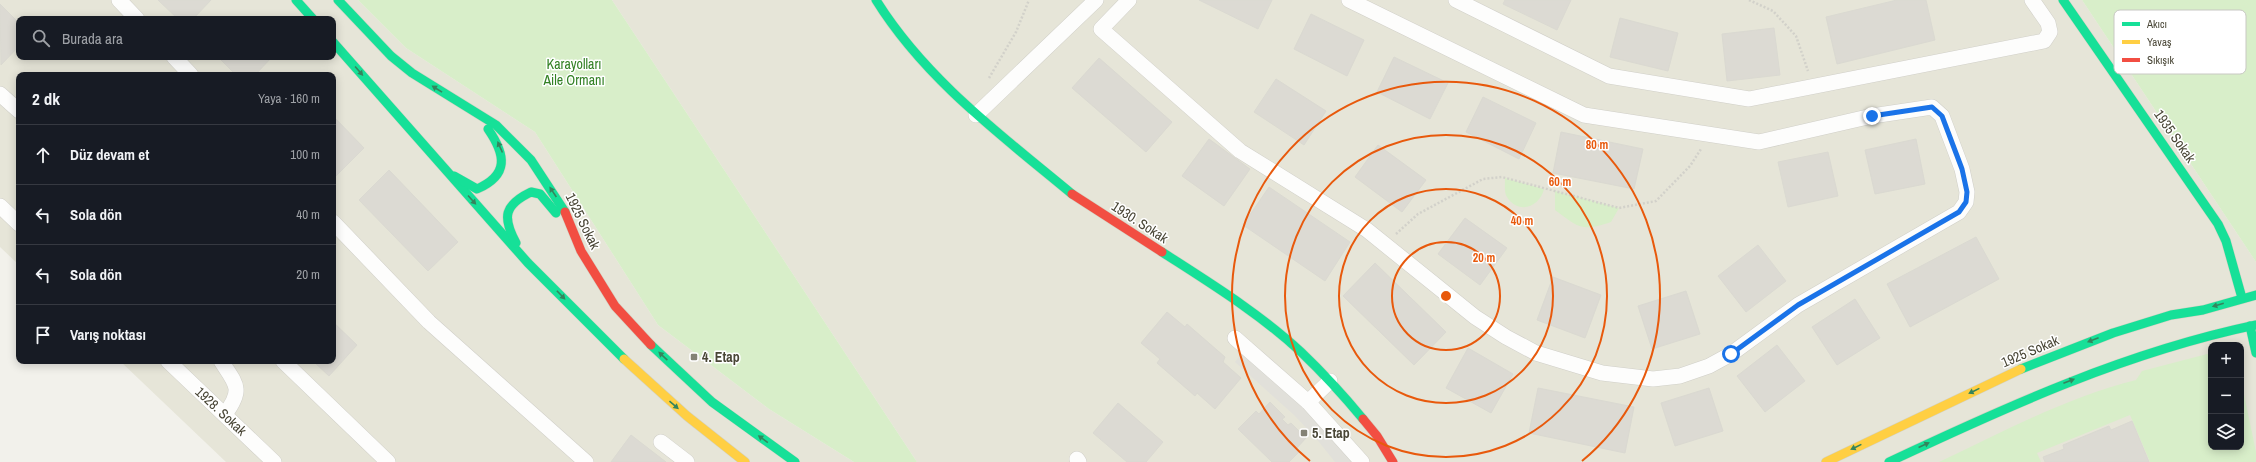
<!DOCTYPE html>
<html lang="tr">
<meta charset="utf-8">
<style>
body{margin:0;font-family:"Archivo Narrow",sans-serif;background:#20242c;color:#f1f3f6}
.controls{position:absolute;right:12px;bottom:12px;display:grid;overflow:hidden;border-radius:8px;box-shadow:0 2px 10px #0003}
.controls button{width:36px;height:36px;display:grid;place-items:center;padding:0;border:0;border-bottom:1px solid #363941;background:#171b24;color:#f1f3f6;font:20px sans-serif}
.stop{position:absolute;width:12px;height:12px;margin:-9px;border:3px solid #1a73e8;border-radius:50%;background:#fff}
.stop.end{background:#1a73e8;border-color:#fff;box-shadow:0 1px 4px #0008}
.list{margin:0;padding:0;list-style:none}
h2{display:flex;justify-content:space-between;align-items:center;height:52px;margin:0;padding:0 16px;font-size:17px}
h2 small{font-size:13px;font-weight:400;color:#9ea1a6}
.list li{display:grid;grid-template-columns:26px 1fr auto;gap:12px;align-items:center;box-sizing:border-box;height:60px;padding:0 16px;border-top:1px solid #363941}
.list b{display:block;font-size:15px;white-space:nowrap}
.list em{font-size:13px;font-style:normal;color:#9ea1a6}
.icon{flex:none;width:22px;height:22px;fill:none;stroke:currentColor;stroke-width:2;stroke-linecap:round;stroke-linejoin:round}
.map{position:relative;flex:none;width:2256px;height:462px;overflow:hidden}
.search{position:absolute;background:#171b24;box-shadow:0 2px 10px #0003;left:16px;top:16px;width:320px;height:44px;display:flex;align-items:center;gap:10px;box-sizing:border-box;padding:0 14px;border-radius:8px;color:#9ea1a6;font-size:15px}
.panel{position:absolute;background:#171b24;box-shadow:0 2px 10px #0003;left:16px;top:72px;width:320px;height:292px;border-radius:8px}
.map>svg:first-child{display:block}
</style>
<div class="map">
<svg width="2256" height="462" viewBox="0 0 2256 462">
<rect width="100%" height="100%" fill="#f2f1eb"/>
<!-- residential -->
<g fill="#e6e5d8" fill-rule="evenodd">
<path d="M0,0H358L406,48L535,132L658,325L769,409L854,462H226L120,361H333V75H19V265L0,247ZM19,19H333V57H19Z"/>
<path d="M612,0H2082L2256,262V462H917ZM2211,345H2241V447H2211Z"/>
</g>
<!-- green -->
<g fill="#d8eec9">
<path d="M358,0H612L917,462H854L769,409L658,325L535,132L406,48Z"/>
<path d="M2082,0H2256V262Z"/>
<path d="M1505,178L1544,189C1540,207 1518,215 1507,197C1504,193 1505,184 1505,178Z"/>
<path d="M1555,191L1619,208L1611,222C1582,232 1579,228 1555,210Z"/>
<path d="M2211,353V447H2241V380L2256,452V462H2150L2130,415L2037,453L2041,462H1939C2003,432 2067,397 2136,380L2142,371Z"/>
</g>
<!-- parking -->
<path fill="#e1e0da" d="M1242,352L1294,397L1353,462H1335L1315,437L1294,415L1235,362Z"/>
<!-- building -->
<g fill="#dcdad3" stroke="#dad9d1">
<path d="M158,0H211L193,19H178Z"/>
<path d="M1199,0H1272L1258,29Z"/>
<path d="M1505,0H1571L1557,30L1503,4Z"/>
<path d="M1897,0H1926L1935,40L1837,64L1826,17Z"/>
<path d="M0,4L19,23V46L1,65Z"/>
<path d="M1311,14L1364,40L1347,76L1294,49Z"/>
<path d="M1620,18L1678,33L1668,71L1610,57Z"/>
<path d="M1774,28L1780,75L1727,81L1722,34Z"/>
<path d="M218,57H272L255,75H236Z"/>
<path d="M1394,57L1448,83L1430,119L1377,92Z"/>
<path d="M1099,58L1172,122L1146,152L1072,88Z"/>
<path d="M1276,79L1326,111L1304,145L1254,112Z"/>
<path d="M1483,97L1536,123L1519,159L1466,132Z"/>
<path d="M333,116L364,148L334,178L333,177Z"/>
<path d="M1561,132L1643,149L1634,189L1553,173Z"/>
<path d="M1209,139L1250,169L1224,206L1182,176Z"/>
<path d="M1916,139L1925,184L1875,194L1865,150Z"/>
<path d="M1378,145L1426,180L1402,212L1355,177Z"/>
<path d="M1828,152L1838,196L1788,207L1778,162Z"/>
<path d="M389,170L458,242L428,271L359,200Z"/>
<path d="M1269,187L1350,242L1325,281L1243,225Z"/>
<path d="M1465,218L1507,248L1480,285L1438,254Z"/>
<path d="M1976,237L1999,279L1910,327L1887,284Z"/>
<path d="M1758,245L1786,281L1746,312L1718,276Z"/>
<path d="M1375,263L1446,332L1414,365L1343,296Z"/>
<path d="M1553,277L1601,295L1585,338L1537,320Z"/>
<path d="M1686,291L1700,334L1652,349L1638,306Z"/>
<path d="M1855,299L1880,338L1837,365L1812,327Z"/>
<path d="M1167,312L1185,327L1187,324L1225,357L1223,362L1241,378L1215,409L1197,393L1195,396L1157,363L1160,359L1141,343Z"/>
<path d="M333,322L357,345L329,376L313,361H333Z"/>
<path d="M1777,345L1805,381L1765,412L1737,376Z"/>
<path d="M1468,348L1513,374L1491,413L1446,388Z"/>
<path d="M1538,388L1634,407L1625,453L1529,433Z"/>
<path d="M1709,388L1723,431L1675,446L1661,403Z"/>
<path d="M1270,402L1285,417L1282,419L1288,425L1291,423L1306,438L1296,449L1299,452L1289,462H1272L1238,429L1256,411L1259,414Z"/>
<path d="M1118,403L1163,442L1146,462H1127L1093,433Z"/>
<path d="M2132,421L2149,462H2045L2043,457L2064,449L2063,445L2109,426L2111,430Z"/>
<path d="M631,435L666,462H611Z"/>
</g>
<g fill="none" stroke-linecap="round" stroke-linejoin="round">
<!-- street casing -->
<g stroke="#d0cfc8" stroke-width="16">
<g id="street">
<path d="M119,0L137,19"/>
<path d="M1129,0L1101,29L1240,151L1367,230L1475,317L1506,337L1536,353L1602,373L1653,379L1680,376L1709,366L1731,354L1798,305L1959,212L1966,202L1967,192L1962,169L1942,116L1932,107L1872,116L1759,142L1584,115L1349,0"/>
<path d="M1456,0L1609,76L1749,99L2044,41L2050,32L2048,23L2032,0"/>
<path d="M174,57L191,75"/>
<path d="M0,94L19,111"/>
<path d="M976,115L1096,0"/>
<path d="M0,206L19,224"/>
<path d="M333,222L429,322L586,462"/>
<path d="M1235,338L1308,402L1362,462"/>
<path d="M168,361L274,462"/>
<path d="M221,361C236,384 244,389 225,414"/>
<path d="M283,361L388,462"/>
<path d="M1308,402L1330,381"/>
<path d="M661,442L687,462"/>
<path d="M1077,459L1079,462"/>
</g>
</g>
<!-- fast casing -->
<g stroke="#d3d2c3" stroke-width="10">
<g id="fast">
<path d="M296,0L313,19"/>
<path d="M338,0L391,56L412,73L496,125L531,160L565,212"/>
<path d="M876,0C925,79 1001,135 1072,194"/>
<path d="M2063,0L2218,224L2226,241L2242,298"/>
<path d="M333,42L528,263L624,359"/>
<path d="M454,176L477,189C509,175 506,155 488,129"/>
<path d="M516,243C502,217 504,205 531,192L540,194L556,213"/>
<path d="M1162,252C1210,283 1259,313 1301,352C1323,373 1344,396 1363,419"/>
<path d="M2250,326L2256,353"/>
<path d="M651,345L712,402L795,462"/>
<path d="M2021,369L2113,333L2171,315L2203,310L2256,295"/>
<path d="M1889,462C2008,406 2127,352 2256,325"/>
</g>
</g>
<!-- slow casing -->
<g stroke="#d3d2c3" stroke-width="10">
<g id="slow">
<path d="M624,359L687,416L745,462"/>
<path d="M1826,462L2021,369"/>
</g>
</g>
<!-- jam casing -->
<g stroke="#d3d2c3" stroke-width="10">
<g id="jam">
<path d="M1072,194L1162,252"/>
<path d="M565,212L581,251L615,306L651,345"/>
<path d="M1363,419L1377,436L1393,462"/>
</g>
</g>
<!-- path -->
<g stroke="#d2d1ca" stroke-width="2.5" stroke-dasharray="2 2" stroke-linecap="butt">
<path d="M1749,0L1773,11L1796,36L1808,71"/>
<path d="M989,78L1016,32L1029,0"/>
<path d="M1396,234L1418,214L1483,179L1502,177L1619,208L1656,201L1690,166L1701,149"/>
</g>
<!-- street -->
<use href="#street" stroke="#fdfdfc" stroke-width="15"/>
<!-- fast -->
<use href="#fast" stroke="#16e098" stroke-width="9"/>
<!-- slow -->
<use href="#slow" stroke="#ffcf43" stroke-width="9"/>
<!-- jam -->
<use href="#jam" stroke="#f24e42" stroke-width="9"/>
</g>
<!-- one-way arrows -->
<defs><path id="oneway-solid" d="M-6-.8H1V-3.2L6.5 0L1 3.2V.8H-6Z"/></defs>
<g fill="#35845d">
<use href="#oneway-solid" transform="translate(359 71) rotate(49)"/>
<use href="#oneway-solid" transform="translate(437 89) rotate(-148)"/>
<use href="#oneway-solid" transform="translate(500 147) rotate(-114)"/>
<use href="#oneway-solid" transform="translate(553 192) rotate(-124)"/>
<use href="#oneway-solid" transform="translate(472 200) rotate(48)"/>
<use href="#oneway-solid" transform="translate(561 295) rotate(46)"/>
<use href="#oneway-solid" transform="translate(2218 305) rotate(164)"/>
<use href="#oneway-solid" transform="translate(2093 340) rotate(159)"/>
<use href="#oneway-solid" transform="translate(663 356) rotate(-137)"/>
<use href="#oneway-solid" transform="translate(2069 381) rotate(-21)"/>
<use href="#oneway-solid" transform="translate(1974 391) rotate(154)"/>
<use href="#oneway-solid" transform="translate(674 405) rotate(41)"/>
<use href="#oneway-solid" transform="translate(763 439) rotate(-144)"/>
<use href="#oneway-solid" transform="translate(1924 445) rotate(-25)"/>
<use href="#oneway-solid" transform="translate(1856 447) rotate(154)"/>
</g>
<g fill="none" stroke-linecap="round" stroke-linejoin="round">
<!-- route -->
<path stroke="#1a73e8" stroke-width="5" d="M1731,354L1798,305L1959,212L1966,202L1967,192L1962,169L1942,116L1932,107L1872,116"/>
</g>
<!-- distance rings -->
<g fill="none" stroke="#e8590c" stroke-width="2">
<circle cx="1446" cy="296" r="54"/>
<circle cx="1446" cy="296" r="107"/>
<circle cx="1446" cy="296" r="161"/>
<path d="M1310 461A214 214 0 1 1 1582 461"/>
</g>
<!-- markers -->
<g fill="#848275" stroke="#fff" stroke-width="1.5">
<rect x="690" y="353" width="8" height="8" rx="2"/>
<rect x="1300" y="429" width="8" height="8" rx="2"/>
</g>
<g text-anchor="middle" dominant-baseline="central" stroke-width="3" stroke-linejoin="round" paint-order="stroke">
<!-- park labels -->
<g font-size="14" fill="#328024" stroke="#fff">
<text x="574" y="64">Karayolları<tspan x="574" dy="16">Aile Ormanı</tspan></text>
</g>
<!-- street labels -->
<g font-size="14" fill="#494636" stroke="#fff">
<text transform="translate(2175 136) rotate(55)">1935 Sokak</text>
<text transform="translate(583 221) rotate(64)">1925 Sokak</text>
<text transform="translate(1140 222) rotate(33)">1930. Sokak</text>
<text transform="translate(2030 351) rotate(-23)">1925 Sokak</text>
<text transform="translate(221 411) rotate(43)">1928. Sokak</text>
</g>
<!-- poi labels -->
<g font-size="14" font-weight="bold" fill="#494636" stroke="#fff" text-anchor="start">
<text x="702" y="357">4. Etap</text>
<text x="1312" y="433">5. Etap</text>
</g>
</g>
<!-- legend -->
<rect x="2114" y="10" width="132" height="64" rx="6" fill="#fff" stroke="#c8c8c3" stroke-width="1"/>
<rect x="2122" y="22" width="18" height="4" fill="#16e098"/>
<rect x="2122" y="40" width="18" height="4" fill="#ffcf43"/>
<rect x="2122" y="58" width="18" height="4" fill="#f24e42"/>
<g font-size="11" fill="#494636">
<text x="2147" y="28">Akıcı</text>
<text x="2147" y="46">Yavaş</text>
<text x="2147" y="64">Sıkışık</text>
</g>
<circle cx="1446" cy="296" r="6" fill="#e8590c" stroke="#fff" stroke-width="2"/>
<g font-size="12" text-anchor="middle" font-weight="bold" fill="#e8590c" stroke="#fff" stroke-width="3" stroke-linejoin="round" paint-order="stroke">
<text x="1597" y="149">80 m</text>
<text x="1560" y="186">60 m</text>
<text x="1522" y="225">40 m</text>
<text x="1484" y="262">20 m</text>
</g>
</svg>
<div class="controls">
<button>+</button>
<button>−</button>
<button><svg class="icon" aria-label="layers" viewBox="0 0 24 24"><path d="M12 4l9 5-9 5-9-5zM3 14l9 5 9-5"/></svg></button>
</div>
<div class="stop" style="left:1731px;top:354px"></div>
<div class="stop end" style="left:1872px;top:116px"></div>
<div class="search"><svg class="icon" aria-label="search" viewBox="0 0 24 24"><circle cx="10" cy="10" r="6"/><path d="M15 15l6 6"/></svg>Burada ara</div>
<section class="panel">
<h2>2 dk<small>Yaya · 160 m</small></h2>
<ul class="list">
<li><svg class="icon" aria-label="ahead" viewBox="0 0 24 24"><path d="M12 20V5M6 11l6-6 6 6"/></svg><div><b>Düz devam et</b></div><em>100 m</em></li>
<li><svg class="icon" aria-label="left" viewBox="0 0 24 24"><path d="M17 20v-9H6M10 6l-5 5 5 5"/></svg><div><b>Sola dön</b></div><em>40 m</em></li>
<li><svg class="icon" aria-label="left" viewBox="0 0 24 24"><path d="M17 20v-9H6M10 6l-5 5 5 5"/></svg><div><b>Sola dön</b></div><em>20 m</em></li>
<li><svg class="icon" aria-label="arrive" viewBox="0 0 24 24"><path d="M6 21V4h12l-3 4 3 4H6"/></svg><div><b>Varış noktası</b></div></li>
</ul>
</section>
</div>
